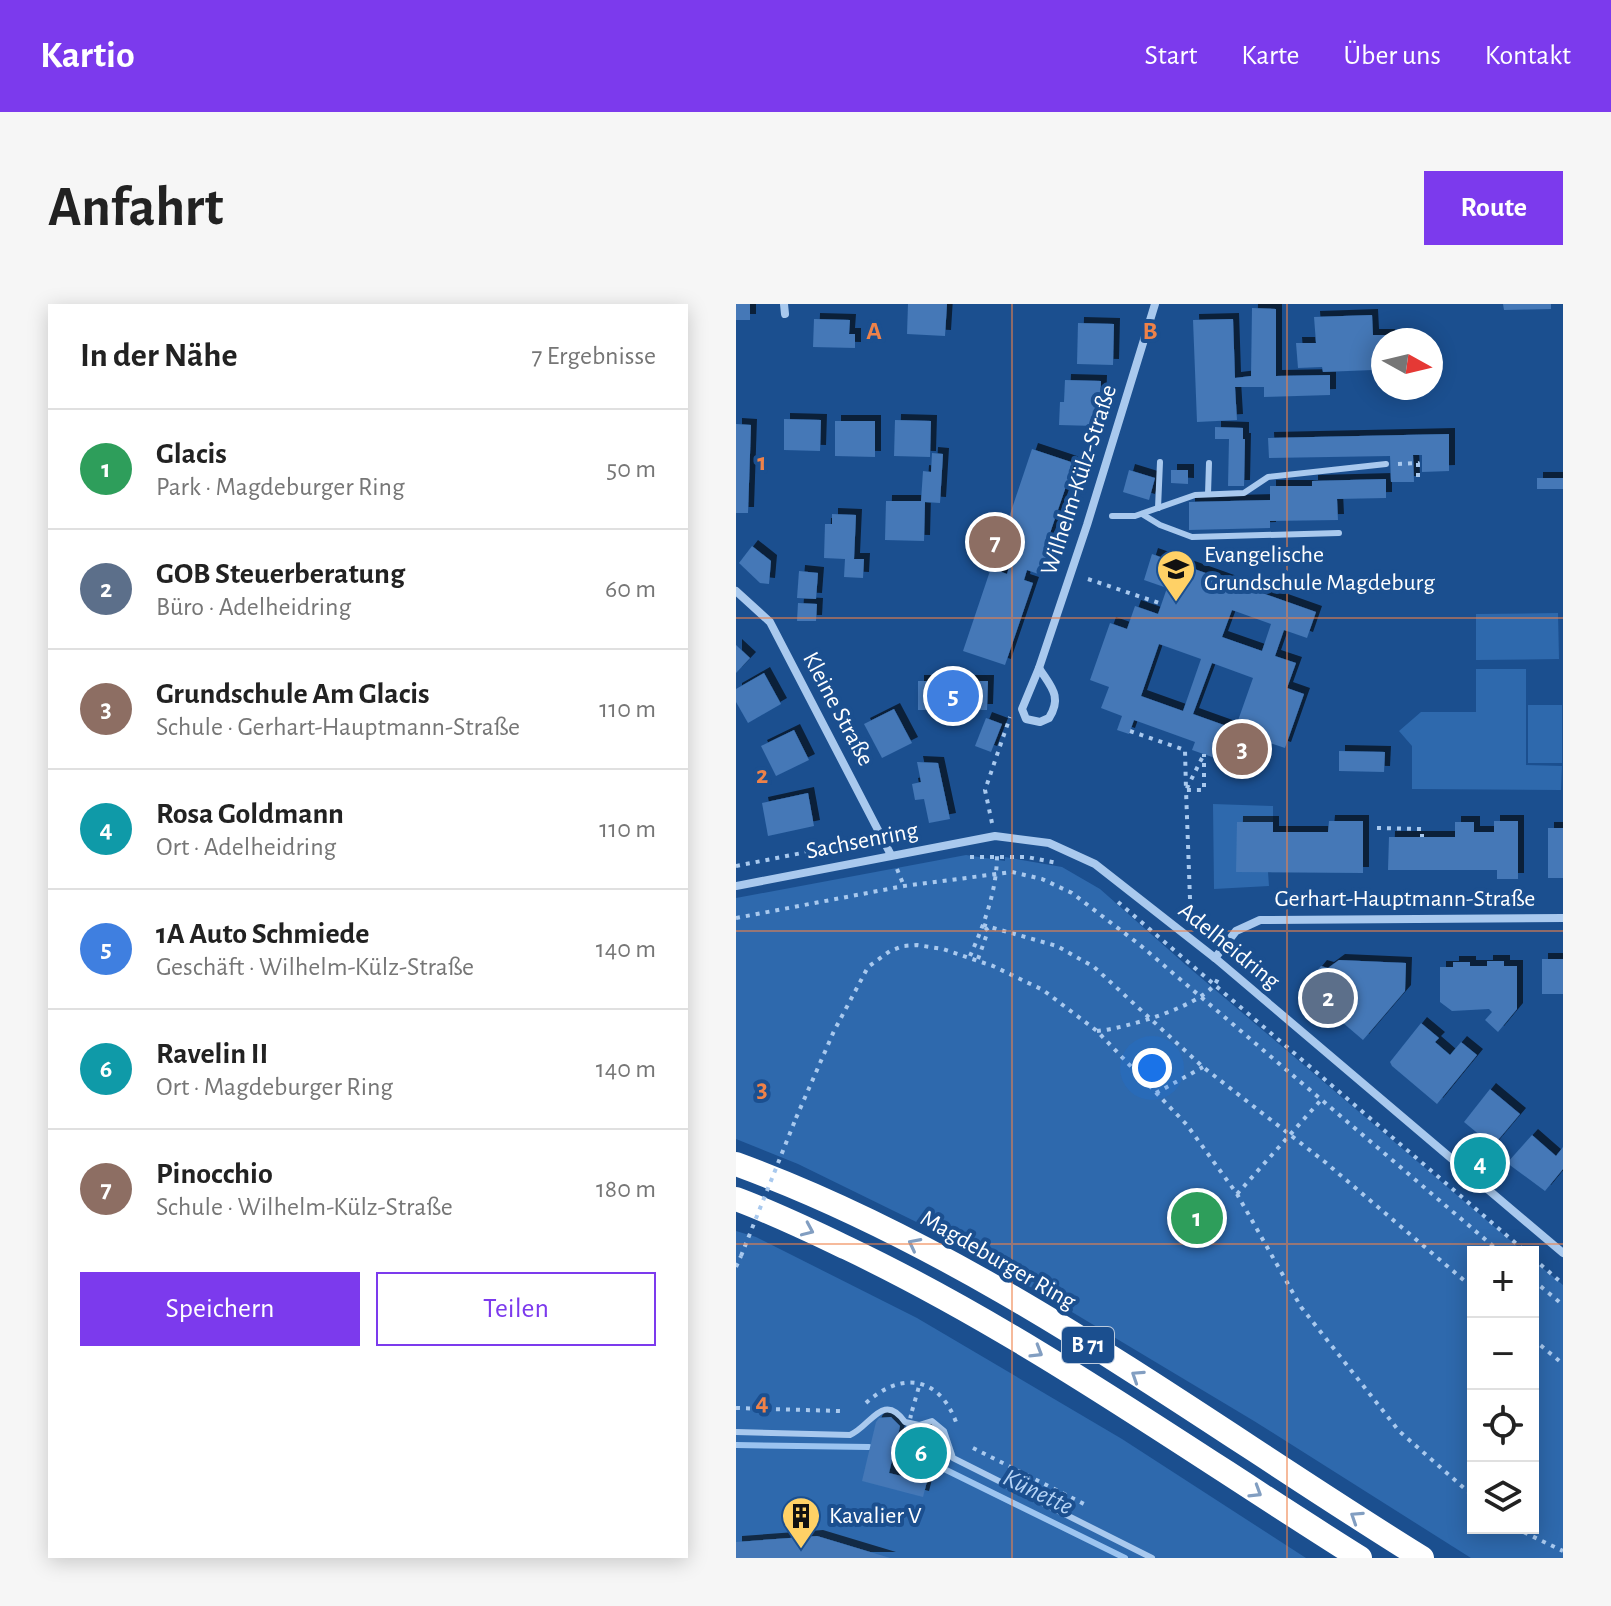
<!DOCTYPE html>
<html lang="de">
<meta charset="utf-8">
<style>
body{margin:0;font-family:"Alegreya Sans",sans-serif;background:#f6f6f6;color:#222}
.controls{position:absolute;right:24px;bottom:24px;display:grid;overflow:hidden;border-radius:0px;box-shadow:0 4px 20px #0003}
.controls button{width:72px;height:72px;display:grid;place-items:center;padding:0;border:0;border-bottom:2px solid #e0e0e0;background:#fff;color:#222;font:40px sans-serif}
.compass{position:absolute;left:635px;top:24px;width:72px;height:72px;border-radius:50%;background:#fff;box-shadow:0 4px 20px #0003;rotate:98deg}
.you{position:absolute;left:416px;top:764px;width:28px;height:28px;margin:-20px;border:6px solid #fff;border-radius:50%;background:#1a73e8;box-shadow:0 0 0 12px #1a73e833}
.badge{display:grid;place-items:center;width:52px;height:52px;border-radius:50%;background:#7c3aed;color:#fff;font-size:26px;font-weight:700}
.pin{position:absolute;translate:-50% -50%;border:4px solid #fff;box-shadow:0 2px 8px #0006}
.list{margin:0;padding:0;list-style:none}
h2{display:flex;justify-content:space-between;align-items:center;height:104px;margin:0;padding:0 32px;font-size:34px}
h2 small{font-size:26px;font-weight:400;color:#767676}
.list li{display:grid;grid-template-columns:52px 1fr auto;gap:24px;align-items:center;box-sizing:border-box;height:120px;padding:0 32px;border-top:2px solid #e0e0e0}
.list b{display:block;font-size:30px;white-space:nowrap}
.list p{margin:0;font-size:26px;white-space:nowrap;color:#767676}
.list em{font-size:26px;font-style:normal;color:#767676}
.actions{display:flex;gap:16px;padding:24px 32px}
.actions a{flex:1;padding:18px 0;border:2px solid #7c3aed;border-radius:0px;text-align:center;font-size:28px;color:#7c3aed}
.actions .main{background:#7c3aed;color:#fff}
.icon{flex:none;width:44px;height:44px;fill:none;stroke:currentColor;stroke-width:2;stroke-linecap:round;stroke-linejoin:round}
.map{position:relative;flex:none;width:827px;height:1254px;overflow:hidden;border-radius:0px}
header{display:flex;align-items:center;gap:48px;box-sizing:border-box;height:112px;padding:0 40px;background:#7c3aed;color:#fff}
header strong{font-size:38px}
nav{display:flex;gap:44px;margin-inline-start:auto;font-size:28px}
.intro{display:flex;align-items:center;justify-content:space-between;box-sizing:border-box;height:192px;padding:0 48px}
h1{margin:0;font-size:56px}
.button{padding:20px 36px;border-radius:0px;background:#7c3aed;color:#fff;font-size:28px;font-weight:700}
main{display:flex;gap:48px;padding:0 48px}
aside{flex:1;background:#fff;border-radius:0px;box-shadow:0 4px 20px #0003}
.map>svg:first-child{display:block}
</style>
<header>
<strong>Kartio</strong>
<nav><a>Start</a><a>Karte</a><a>Über uns</a><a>Kontakt</a></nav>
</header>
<div class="intro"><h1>Anfahrt</h1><a class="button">Route</a></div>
<main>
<aside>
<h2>In der Nähe<small>7 Ergebnisse</small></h2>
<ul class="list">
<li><span class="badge" style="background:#2e9e5b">1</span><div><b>Glacis</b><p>Park · Magdeburger Ring</p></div><em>50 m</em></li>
<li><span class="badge" style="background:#5c6f8a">2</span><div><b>GOB Steuerberatung</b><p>Büro · Adelheidring</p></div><em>60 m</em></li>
<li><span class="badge" style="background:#8d6e63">3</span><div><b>Grundschule Am Glacis</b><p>Schule · Gerhart-Hauptmann-Straße</p></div><em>110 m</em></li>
<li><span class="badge" style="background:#0f9aa8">4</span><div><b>Rosa Goldmann</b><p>Ort · Adelheidring</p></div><em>110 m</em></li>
<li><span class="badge" style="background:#3f7fe0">5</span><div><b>1A Auto Schmiede</b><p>Geschäft · Wilhelm-Külz-Straße</p></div><em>140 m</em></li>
<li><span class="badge" style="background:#0f9aa8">6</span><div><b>Ravelin II</b><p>Ort · Magdeburger Ring</p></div><em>140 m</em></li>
<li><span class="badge" style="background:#8d6e63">7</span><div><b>Pinocchio</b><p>Schule · Wilhelm-Külz-Straße</p></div><em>180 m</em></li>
</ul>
<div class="actions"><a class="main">Speichern</a><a>Teilen</a></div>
</aside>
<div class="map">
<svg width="827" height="1254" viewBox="0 0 827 1254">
<defs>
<filter id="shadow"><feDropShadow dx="6" dy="-6" stdDeviation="0" flood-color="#0009"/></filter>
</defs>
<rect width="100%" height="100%" fill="#1b4f8f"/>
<!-- green -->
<g fill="#2e69ad">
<path d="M822,309L823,355L740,356V310Z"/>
<path d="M740,365H790V461L826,462L825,486L676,485V442L663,427L685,408H740Z"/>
<rect x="792" y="401" width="34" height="58"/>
<path d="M477,500L537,502V518H501L532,568L533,582L478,585Z"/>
<path d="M230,551L269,557V553L326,563L364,585L450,661L788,948H737V1224H797V956L827,981V1254H735L518,1117L209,932L62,860L0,835V594Z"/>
<path d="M0,927L20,933L181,1014L386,1135L570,1254H0Z"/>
</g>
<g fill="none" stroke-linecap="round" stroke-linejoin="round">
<!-- stream -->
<g stroke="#9cc4f0" stroke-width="6">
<path d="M0,1141L133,1143"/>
<path d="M196,1159L389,1254"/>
</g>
</g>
<!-- building -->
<g fill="#4478b7" fill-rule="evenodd" filter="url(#shadow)">
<rect x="0" y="0" width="14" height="16"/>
<path d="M172,0H211L209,32L171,30Z"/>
<path d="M767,0H815V5L768,6Z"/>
<path d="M516,4L540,5V72L594,71V91L528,93V83H499L501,116L461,118L457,16L497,15L499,74L515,72Z"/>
<path d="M636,11L637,31H653V36H647V63H637V66L587,68L586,63L562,64L560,39H580L578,13Z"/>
<path d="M78,15L114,16L113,30H119V44L77,43Z"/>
<path d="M342,19L378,20L377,61L341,60Z"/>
<path d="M329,76L365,77L364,101L360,100L359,122L323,121L324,98H328Z"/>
<path d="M48,115L85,116L84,147L48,146Z"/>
<path d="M159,116L195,117L194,153L158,152Z"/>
<path d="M99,117H139V153L99,152Z"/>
<path d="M0,120L15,121L12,209H0Z"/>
<path d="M479,123L507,124V135H509L508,182H492L493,135H479Z"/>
<path d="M713,130V167L686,168V151H677L678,178H655L654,152L533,154L532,134Z"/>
<path d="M296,145L338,159L311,238L315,239L305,271L291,266L288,276L297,279L269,361L227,347L255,264L271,270L274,260L259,255Z"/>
<path d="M196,149L207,150L204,199L189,198L188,237L149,236L150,197H185L187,167L195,168Z"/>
<path d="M393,166L419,174L413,196L387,188Z"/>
<path d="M435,166H452V180L435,179Z"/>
<rect x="801" y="174" width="26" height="11"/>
<path d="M650,175V194L601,195L602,216L534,217V224L453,226V198L534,196V182H576V177Z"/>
<path d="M96,210L120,211L118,255H128L127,274L108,273L109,255L88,254L89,220H96Z"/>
<path d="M16,242L35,257L33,280L24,279L3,259Z"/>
<path d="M416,250L580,308L571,334L548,326L539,352L560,359L551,384L568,390L549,444L531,438L524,459L482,445L479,454L456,446L459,438L398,416L393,430L381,426L386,412L365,404L373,383L354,376L374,319L391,325L399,302L422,310L431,284L408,276ZM496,306L535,320L526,347L486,333ZM423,340L465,355L447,407L405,392ZM476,359L517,374L499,425L457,410Z"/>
<path d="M63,267L82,269L80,295L61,294Z"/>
<path d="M62,299L81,300L80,317H61Z"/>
<path d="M0,341L14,354L0,369Z"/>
<path d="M28,369L45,400L12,419L0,398V385Z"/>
<path d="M182,377H252L251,406H182Z"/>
<path d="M158,405L176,439L146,454L128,420Z"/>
<path d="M250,414L266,420L255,448L239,442Z"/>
<path d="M58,426L73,456L40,472L25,442Z"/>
<path d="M603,447L649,448L648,468L603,467Z"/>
<path d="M181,458L202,459L214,515L193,519L188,495L179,496L176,480L185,478Z"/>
<path d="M72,489L78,522L32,532L26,499Z"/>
<path d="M593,517H627V569L500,568L501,518H537V528H592Z"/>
<path d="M758,517H782V575H761V566H652L653,533H719V518H738V528H758Z"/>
<rect x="812" y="524" width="15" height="50"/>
<rect x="806" y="655" width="21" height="35"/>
<path d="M603,656L670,659L669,687L627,736L572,689L579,680L575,674L585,662L592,664Z"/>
<path d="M751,657H768V662H781V705L762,728L749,716L756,708L753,705L716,707L704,698V663H717V658H734V662H751Z"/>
<path d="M685,719L703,734L699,738L714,751L725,738L741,751L701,800L656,762L654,758Z"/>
<path d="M754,785L784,810L757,842L728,818Z"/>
<path d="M796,831L820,852L827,843V865L809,887L771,859Z"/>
<path d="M155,1113L164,1122L153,1169L165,1172L178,1125H194L202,1134L187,1193L126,1177L140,1118L143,1114Z"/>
<path d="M81,1232L154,1254H0V1238Z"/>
</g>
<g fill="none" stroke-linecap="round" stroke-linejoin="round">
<!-- path -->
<g stroke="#a9c9ee" stroke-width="4" stroke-dasharray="4 6" stroke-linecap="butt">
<path d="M662,160L682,159V173"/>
<path d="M352,275L426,300"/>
<path d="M394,427L449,446L450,486L467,452"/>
<path d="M256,519L249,486L274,413"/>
<path d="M641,524L686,525V533"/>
<path d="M234,553H291L321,559"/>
<path d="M0,562L132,536"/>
<path d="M161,565L168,582"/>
<path d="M454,595L450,486H468V450"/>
<path d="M382,598L790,948"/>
<path d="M0,614L168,582L276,568L306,575L336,589L404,641L764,948"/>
<path d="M247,621L321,642L358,663L467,763L589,858L737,984"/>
<path d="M234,652C248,621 261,586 261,551"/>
<path d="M242,655L252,627L249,623"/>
<path d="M361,727C387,725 475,700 482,674"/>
<path d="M420,789L467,763"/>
<path d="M60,814L98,727L132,663L154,647L167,642L181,641L207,645L257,662L307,686L361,727L451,821L501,890L565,1003L663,1127L737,1192"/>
<path d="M501,890L585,796"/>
<path d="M797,954L827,980"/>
<path d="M0,963L5,952"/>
<path d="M797,976L827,1001"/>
<path d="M797,1035L827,1060"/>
<path d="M130,1099C165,1067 203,1072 220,1118"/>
<path d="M0,1104L104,1107"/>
<path d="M176,1107L184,1079"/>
<path d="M237,1144L348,1200"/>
<path d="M779,1224L827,1247"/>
</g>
<!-- lane -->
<g stroke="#a9c9ee" stroke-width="6">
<path d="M472,190L473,159"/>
<path d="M422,204L424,158"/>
<path d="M406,210L424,221L456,233L603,229"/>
<path d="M376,212H399L459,191L508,189L532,173L650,160"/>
<path d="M0,1128L114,1131C135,1122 147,1087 169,1118L183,1121L196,1117L208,1127L217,1154L416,1254"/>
</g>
<!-- street -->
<g stroke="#a9c9ee" stroke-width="8">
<path d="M48,0L49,10"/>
<path d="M0,287L34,318L155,551"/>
<path d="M303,364L351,221L419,0"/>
<path d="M303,364C314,382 327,392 313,414L304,418L290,415L286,405Z"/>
<path d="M0,582L259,532L313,539L359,560L479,654L827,949"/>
<path d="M479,654L500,627L524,616L827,614"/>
</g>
<!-- highway -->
<g stroke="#fff" stroke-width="24">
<path d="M0,860C249,951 463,1116 686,1254"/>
<path d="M0,895C38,909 75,927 111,944C291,1030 455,1148 624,1254"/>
</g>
<!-- path-bridge -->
<g stroke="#a9c9ee" stroke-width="4" stroke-dasharray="4 6" stroke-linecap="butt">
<path d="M5,952L60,814"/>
<path d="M172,1124L175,1111"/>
</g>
</g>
<!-- one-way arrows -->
<defs><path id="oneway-chevron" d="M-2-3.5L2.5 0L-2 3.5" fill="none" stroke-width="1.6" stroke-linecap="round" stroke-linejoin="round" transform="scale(2)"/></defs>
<g stroke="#829ec1">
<use href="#oneway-chevron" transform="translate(72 926) rotate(24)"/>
<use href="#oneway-chevron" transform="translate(178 940) rotate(-153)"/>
<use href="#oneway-chevron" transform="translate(301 1048) rotate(31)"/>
<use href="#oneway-chevron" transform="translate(401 1072) rotate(-147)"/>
<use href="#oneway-chevron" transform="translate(520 1188) rotate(32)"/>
<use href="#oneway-chevron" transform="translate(620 1213) rotate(-147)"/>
</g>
<!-- grid -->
<path fill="none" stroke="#ee8249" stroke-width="2" stroke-opacity="0.55" d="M276,0V1254M551,0V1254M0,314H827M0,627H827M0,940H827"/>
<!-- icons -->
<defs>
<g id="school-pin" transform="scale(2)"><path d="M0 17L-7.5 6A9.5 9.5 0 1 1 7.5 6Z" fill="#ffd166" stroke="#1b4f8f"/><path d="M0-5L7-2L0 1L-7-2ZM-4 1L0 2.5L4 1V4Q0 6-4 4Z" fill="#111"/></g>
<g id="building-pin" transform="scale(2)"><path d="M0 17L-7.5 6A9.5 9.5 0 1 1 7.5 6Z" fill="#ffd166" stroke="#1b4f8f"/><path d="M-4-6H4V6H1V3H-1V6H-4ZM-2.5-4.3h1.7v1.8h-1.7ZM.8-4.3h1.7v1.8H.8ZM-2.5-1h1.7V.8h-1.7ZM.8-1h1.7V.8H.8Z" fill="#111"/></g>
</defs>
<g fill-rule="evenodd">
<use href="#school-pin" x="440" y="265"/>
<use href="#building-pin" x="65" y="1212"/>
</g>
<g text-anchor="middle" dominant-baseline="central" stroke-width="8" stroke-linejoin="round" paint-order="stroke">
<!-- shield labels -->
<rect fill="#1b4f8f" stroke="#bbcadd" stroke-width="2" x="326" y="1023" width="52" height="36" rx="6"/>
<g font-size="22" font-weight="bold" fill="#fff">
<text x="352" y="1041">B 71</text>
</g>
<!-- street labels -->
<g font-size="24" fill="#fff" stroke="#1b4f8f">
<text transform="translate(343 176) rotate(-72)">Wilhelm-Külz-Straße</text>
<text transform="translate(102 405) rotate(62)">Kleine Straße</text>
<text transform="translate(126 537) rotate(-11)">Sachsenring</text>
<text x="669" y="595">Gerhart-Hauptmann-Straße</text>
<text transform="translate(493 642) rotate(39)">Adelheidring</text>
<text transform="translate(262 956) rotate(30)">Magdeburger Ring</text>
</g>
<!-- poi labels -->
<g font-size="24" fill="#fff" stroke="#1b4f8f" text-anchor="start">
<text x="468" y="251">Evangelische<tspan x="468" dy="28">Grundschule Magdeburg</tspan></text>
<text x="93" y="1212">Kavalier V</text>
</g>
<!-- water labels -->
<g font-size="26" font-style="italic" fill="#b5d3f5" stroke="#1b4f8f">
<text transform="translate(302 1188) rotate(26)">Künette</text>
</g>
</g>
<g font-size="26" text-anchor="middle" font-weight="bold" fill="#ee8249" stroke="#1b4f8f" stroke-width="8" stroke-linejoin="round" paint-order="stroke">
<text x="138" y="35">A</text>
<text x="414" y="35">B</text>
<text x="26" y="166">1</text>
<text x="26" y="479">2</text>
<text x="26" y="793">3</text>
<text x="26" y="1106">4</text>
</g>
</svg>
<div class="controls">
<button>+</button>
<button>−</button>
<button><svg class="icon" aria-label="locate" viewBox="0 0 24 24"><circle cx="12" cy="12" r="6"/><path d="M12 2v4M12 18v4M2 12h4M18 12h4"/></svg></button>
<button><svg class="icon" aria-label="layers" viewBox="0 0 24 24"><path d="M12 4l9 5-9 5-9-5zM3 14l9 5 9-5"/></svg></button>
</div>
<svg class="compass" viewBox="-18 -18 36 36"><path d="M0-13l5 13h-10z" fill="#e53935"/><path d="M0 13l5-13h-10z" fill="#767676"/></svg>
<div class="you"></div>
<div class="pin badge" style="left:461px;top:914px;background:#2e9e5b">1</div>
<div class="pin badge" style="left:592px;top:694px;background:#5c6f8a">2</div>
<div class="pin badge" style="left:506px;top:445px;background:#8d6e63">3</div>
<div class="pin badge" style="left:744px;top:859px;background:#0f9aa8">4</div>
<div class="pin badge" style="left:217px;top:392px;background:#3f7fe0">5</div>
<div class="pin badge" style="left:185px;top:1149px;background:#0f9aa8">6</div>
<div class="pin badge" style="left:259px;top:238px;background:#8d6e63">7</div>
</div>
</main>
